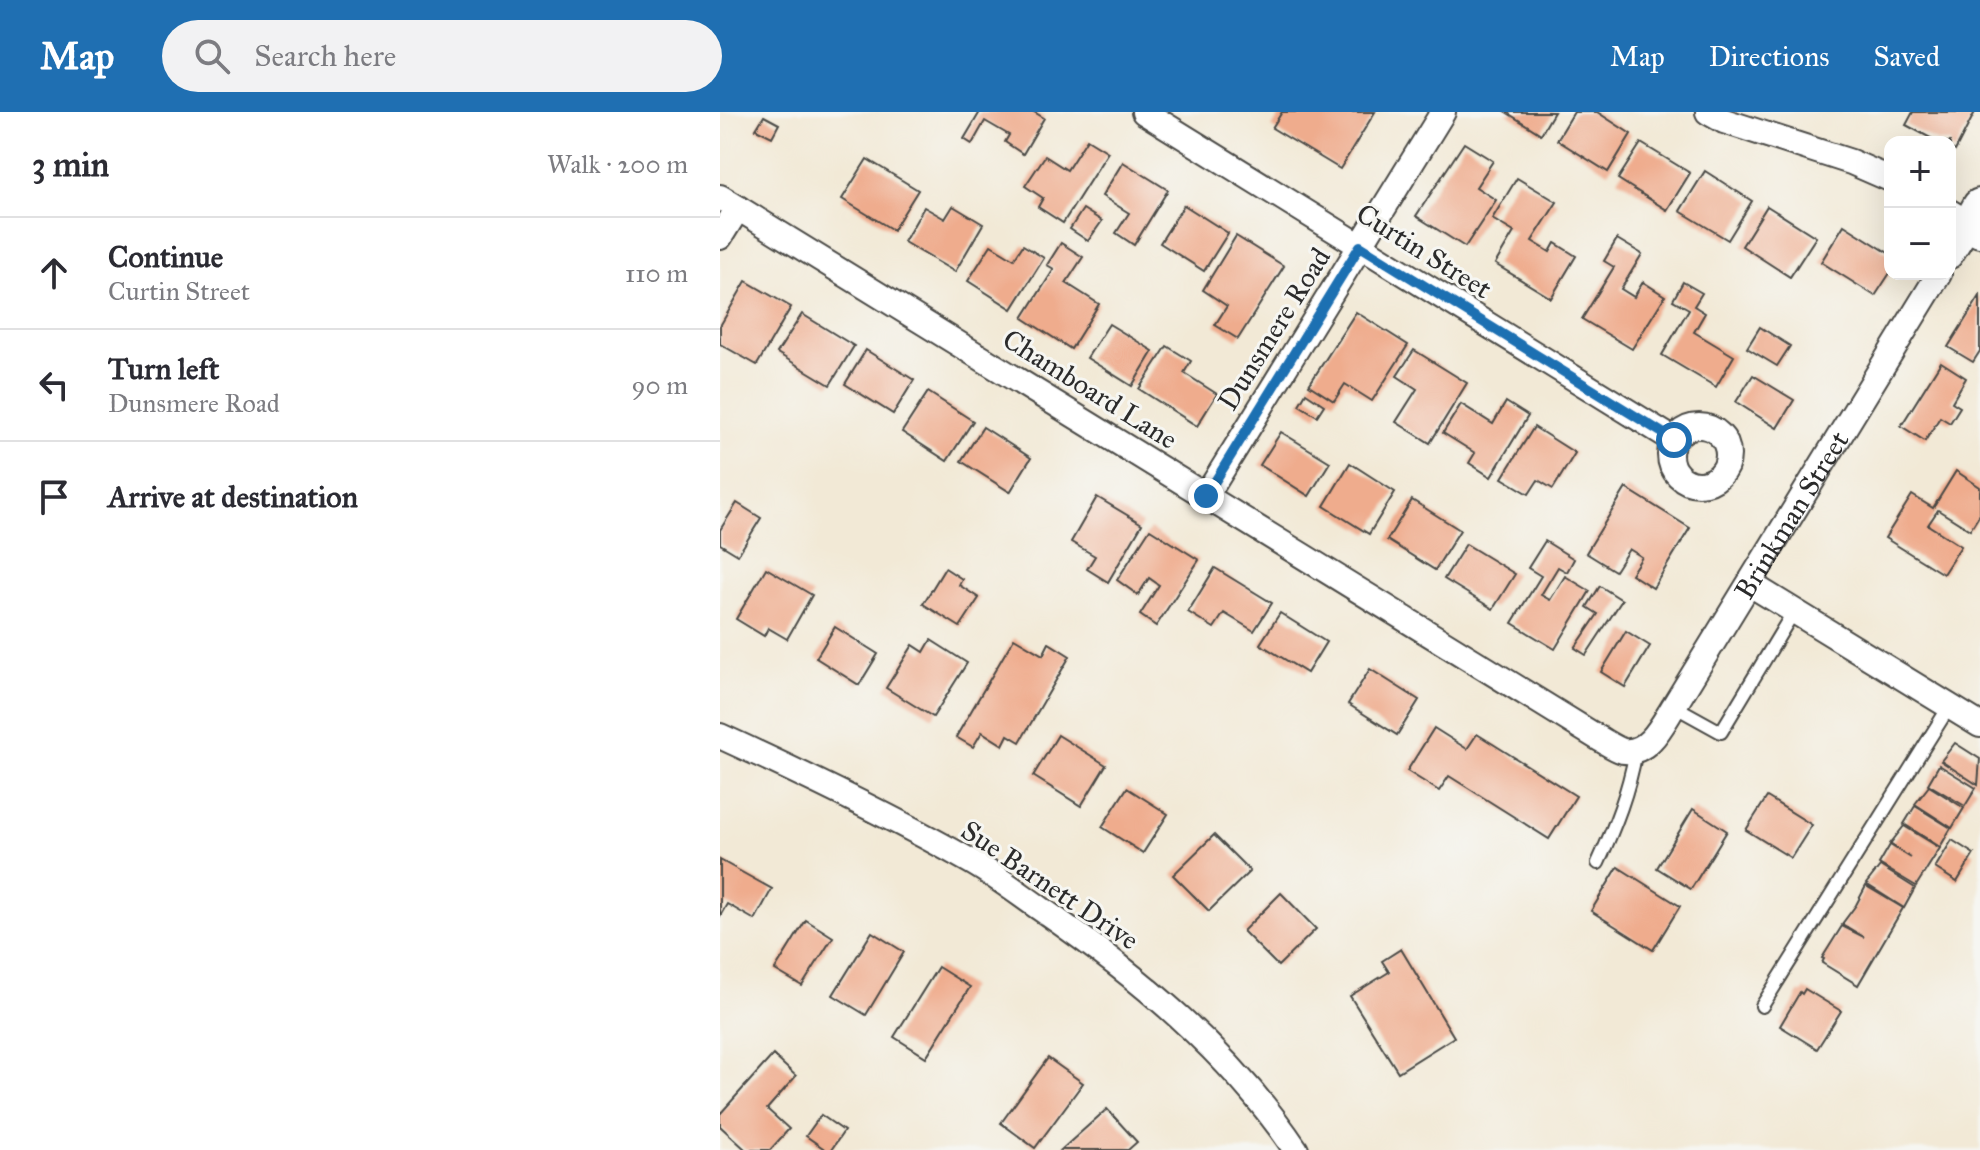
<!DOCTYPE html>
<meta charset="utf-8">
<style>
body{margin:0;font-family:"IM FELL Great Primer",serif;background:#f2f2f3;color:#2b2b33}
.controls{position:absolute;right:24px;top:24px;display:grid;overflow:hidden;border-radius:16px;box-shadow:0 8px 32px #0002}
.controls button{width:72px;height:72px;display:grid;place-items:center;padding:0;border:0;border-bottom:2px solid #e1e1e2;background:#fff;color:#2b2b33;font:40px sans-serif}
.stop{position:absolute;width:24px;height:24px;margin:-18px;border:6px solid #1f6fb2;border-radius:50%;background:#fff}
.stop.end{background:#1f6fb2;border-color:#fff;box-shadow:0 2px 8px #0008}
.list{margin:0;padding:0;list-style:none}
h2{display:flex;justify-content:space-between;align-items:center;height:104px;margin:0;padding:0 32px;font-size:34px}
h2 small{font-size:26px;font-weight:400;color:#7c7c81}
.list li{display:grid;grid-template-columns:52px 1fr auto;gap:24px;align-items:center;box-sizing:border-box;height:112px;padding:0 32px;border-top:2px solid #e1e1e2}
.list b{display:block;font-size:30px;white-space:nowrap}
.list p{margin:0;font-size:26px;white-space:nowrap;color:#7c7c81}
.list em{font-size:26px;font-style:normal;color:#7c7c81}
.icon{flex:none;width:44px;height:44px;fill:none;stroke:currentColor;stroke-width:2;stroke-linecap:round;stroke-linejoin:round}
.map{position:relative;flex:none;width:1260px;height:1038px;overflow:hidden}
header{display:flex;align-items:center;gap:48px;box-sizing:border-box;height:112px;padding:0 40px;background:#1f6fb2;color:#fff}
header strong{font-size:38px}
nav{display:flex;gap:44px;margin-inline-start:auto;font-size:28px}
.search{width:560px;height:72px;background:#f2f2f3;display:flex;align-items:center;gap:20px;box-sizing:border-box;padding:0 28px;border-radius:44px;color:#7c7c81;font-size:30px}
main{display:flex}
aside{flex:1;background:#fff}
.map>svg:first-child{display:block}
</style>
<header>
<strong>Map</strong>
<div class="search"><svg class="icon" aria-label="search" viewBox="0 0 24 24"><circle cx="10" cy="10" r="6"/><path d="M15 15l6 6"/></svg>Search here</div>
<nav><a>Map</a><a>Directions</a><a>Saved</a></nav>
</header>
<main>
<aside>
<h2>3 min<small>Walk · 200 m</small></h2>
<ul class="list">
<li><svg class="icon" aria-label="ahead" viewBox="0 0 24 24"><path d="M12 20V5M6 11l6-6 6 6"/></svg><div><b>Continue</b><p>Curtin Street</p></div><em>110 m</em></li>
<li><svg class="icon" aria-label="left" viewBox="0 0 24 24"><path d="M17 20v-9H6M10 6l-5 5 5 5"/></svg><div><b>Turn left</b><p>Dunsmere Road</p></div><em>90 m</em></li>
<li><svg class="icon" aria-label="arrive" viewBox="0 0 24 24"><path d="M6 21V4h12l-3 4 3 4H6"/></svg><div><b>Arrive at destination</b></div></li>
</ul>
</aside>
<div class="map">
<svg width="1260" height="1038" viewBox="0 0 1260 1038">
<rect width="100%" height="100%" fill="#f6f6f2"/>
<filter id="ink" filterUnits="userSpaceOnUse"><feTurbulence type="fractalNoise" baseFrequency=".0125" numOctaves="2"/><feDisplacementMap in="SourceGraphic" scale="16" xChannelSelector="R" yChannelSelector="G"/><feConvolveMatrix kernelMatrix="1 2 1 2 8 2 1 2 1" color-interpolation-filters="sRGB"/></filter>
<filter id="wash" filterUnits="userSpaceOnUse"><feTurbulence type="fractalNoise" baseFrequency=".006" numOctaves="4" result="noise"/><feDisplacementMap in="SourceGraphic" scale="32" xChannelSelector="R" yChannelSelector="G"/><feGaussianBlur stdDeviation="1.8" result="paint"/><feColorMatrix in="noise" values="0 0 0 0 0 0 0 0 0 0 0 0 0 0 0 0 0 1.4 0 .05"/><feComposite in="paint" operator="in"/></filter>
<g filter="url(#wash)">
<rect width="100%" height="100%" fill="#f2e9d6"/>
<g id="blocks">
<!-- building -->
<g fill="#efac8d">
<path d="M260,0H314L324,6L303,42L285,30L289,23L265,9L252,32L244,27Z"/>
<path d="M562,0H655L620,57L552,16Z"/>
<path d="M786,0H834L821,22Z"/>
<path d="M854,0H877L911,22L888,60L837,28Z"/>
<path d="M1193,0H1255L1235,39L1230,36V30H1218L1186,13Z"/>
<path d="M44,4L59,12L52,25L36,17Z"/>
<path d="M367,27L388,40L343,111L318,95L323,86L305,74L325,44L347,58Z"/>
<path d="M744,31L773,49L756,75L776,88L745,135L696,104Z"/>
<path d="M921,31L970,61L947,98L898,67Z"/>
<path d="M147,47L198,78L173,118L122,87Z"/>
<path d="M403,50L448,78L414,133L396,121L409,101L382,84Z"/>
<path d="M985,59L1032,89L1008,128L960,99Z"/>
<path d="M797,66L837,90L812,129L830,140L835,131L856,144L831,186L775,152L794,120L772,107Z"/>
<path d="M464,93L508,121L484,159L440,131Z"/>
<path d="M233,94L263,112L235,160L184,130L204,95L225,107Z"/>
<path d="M1047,94L1096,125L1070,165L1022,134Z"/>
<path d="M363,97L382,109L368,129L350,117Z"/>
<path d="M1124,113L1170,142V161L1155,184L1101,150Z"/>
<path d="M516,124L564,154L518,227L495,213L507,194L483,178Z"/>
<path d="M897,127L922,142L901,177L914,185L923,170L945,184L912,237L862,207L894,155L884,149Z"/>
<path d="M341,131L363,145L346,171L379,192L351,237L303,206L334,157L327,153Z"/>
<path d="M271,133L294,147L303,133L324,146L292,197L248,169Z"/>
<path d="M26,169L71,195L37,253L0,232V214Z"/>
<path d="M963,170L982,181L974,194L985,201L974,220L1014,244L996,275L942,243L969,197L953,188Z"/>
<path d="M1260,184V239L1253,250L1228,235Z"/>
<path d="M636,200L688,233L652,289L625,272L614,289L589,273Z"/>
<path d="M82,202L134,234L110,273L57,241Z"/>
<path d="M389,212L433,239L412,274L367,246Z"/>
<path d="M1040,215L1070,234L1057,254L1027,236Z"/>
<path d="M447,234L471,249L464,261L497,282L477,314L419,277Z"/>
<path d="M146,238L194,268L173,302L125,272Z"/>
<path d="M694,238L747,271L710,331L676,310L697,277L677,264Z"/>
<path d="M1221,250L1246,266L1232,290L1240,295L1230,311L1220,305L1205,329L1181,314Z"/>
<path d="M1033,263L1074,288L1057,316L1016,290Z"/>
<path d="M208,280L253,309L227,349L182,320Z"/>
<path d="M586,281L604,293L597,304L579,293Z"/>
<path d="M786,290L808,304L771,365L749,351L755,341L723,321L741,292L773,312Z"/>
<path d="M263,315L311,346L290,380L241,349Z"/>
<path d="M814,315L855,341L833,377L818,368L809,382L782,366Z"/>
<path d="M561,320L610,350L589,384L540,353Z"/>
<path d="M630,351L675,380L649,422L604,394Z"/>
<path d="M1236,359L1260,375V402L1250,418L1218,398L1208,413L1241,434L1223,462L1165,426L1192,383L1213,396Z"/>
<path d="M906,376L970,416L933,476L911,462L922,445L909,437L895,459L866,441Z"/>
<path d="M377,385L422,412L388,470L367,457L375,444L351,430Z"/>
<path d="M692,388L740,418L715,458L667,428Z"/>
<path d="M17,391L41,406L18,443L0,432V418Z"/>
<path d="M430,417L479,448L436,514L420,503L439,473L429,466L418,483L397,468Z"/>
<path d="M825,429L854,447L847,460L838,455L821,483L830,488L845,464L870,479L835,537L792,511L821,464L808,456Z"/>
<path d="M746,432L795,462L773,497L724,467Z"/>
<path d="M46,456L92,483L67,527L48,516L44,524L16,507Z"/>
<path d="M225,456L242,467L239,473L259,486L240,515L203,492Z"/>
<path d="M495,456L552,491L534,519L504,501L494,516L468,500Z"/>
<path d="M880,474L902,488L866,543L855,536L878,502L867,495Z"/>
<path d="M560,501L606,530L587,561L540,532Z"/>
<path d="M115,515L158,542L139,573L96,546Z"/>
<path d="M906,519L930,534L905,575L881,560Z"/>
<path d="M294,526L323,543L329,531L350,544L300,630L288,623L283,633L262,620L253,635L236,625Z"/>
<path d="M211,528L247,551L213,605L166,576L193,533L204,540Z"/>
<path d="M650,557L699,588L677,623L628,592Z"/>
<path d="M714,616L747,637L757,622L856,684L829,727L729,664L719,679L687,659Z"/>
<path d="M338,623L386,653L361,694L313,664Z"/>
<path d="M1235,631L1260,647L1258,673L1221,649Z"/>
<path d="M1219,653L1256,676L1245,694L1208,672Z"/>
<path d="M1209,674L1244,696L1232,716L1195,692Z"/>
<path d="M407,676L448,702L423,741L382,715Z"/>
<path d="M1047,685L1092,713L1071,746L1026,718Z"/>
<path d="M1195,694L1231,716L1220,735L1184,712Z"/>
<path d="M973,697L1007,719L971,777L937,756Z"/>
<path d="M1184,714L1220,736L1196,774L1159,752L1170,733L1191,746L1170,732Z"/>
<path d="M494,723L530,759L489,799L453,763Z"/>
<path d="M1232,728L1254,742L1237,770L1215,756Z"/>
<path d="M0,748L52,777L35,808L7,792L0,804Z"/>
<path d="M1160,754L1195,776L1184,796L1146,772Z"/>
<path d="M898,755L960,794L933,838L871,799Z"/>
<path d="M1146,774L1183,796L1138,873L1102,851L1104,847L1102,846L1122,814L1144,825L1122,812L1136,793Z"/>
<path d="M561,781L596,817L558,854L523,819Z"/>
<path d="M86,808L113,825L82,874L55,858Z"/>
<path d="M152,820L184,840L146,903L113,883Z"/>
<path d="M681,837L734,925L678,960L630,884L669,860L662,849Z"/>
<path d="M218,855L250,875L206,945L174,925Z"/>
<path d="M1085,877L1121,899L1097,937L1060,914L1080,880L1082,882Z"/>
<path d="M53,943L76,964L47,997L69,1017L50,1038H26L0,1014V1002Z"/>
<path d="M328,946L363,971L315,1036L281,1011Z"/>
<path d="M387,997L417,1030L408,1038H341Z"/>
<path d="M101,1003L124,1019L111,1038H106L86,1024Z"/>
</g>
</g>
</g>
<g filter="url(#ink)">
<use href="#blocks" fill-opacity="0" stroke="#494845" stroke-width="2"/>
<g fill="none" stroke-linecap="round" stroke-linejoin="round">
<!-- lane casing -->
<g stroke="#494845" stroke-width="16">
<g id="lane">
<path d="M954,594L1001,620L1074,499"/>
<path d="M878,751C895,714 909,679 916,638"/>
<path d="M1042,894L1229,595"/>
</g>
</g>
<!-- street casing -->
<g stroke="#494845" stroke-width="28">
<g id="street">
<path d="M424,0L954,328"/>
<path d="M988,0L1004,9L1131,50L1170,67"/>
<path id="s1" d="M0,85L880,627C887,631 896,637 903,639C929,643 943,611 954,594L1219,162"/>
<path d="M1230,100L1250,112L1230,144"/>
<path d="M0,125L18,96"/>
<circle cx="979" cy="343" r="29"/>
<path d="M486,384L723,0"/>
<path d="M1030,472L1260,613"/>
<path d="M0,624C85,663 169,703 250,749C275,763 298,781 321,797C418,864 510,940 576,1038"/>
</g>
</g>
<!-- secondary casing -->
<g stroke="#494845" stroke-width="38">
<path id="secondary" d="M1260,94L1250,112L1260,118"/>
</g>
<!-- lane -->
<use href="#lane" stroke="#fff" stroke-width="12"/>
<!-- street -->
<use href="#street" stroke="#fff" stroke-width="24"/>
<!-- secondary -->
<use href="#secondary" stroke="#fff" stroke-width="34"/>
</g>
</g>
<g fill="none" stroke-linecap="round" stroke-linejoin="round" filter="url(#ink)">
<!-- route -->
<path stroke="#1f6fb2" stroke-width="10" d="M486,384L640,134L954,328"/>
</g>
<g text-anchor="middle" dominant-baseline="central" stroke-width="6" stroke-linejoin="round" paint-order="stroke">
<!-- street labels -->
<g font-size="28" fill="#2b2b2b" stroke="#f6f6f2">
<text transform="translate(704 139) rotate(32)">Curtin Street</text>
<text transform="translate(554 217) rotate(-58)">Dunsmere Road</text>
<text transform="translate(370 277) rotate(32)">Chamboard Lane</text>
<text stroke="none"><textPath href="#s1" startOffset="1356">Brinkman Street</textPath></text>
<text transform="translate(330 773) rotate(34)">Sue Barnett Drive</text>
</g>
</g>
</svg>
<div class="controls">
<button>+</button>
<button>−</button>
</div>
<div class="stop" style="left:954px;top:328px"></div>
<div class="stop end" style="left:486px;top:384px"></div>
</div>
</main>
